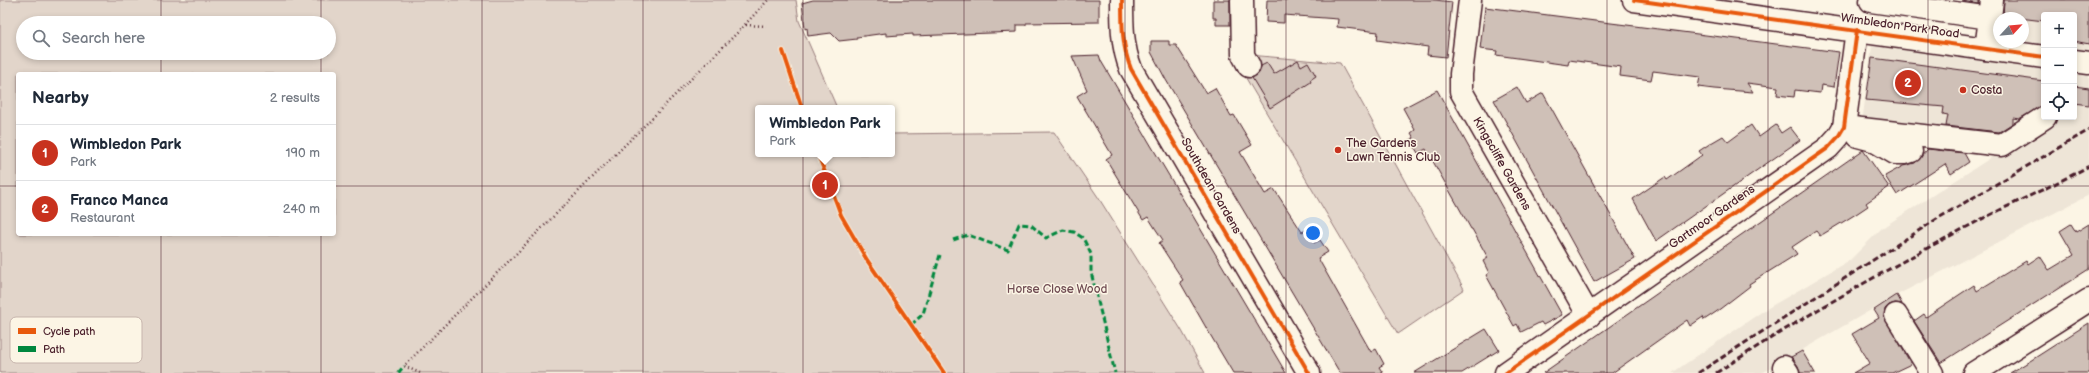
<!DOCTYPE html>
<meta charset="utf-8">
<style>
body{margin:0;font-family:"Balsamiq Sans",sans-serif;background:#f2f2f3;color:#1f2937}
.controls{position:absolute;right:12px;top:12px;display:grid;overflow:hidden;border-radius:4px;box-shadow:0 2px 6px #0003}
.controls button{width:36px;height:36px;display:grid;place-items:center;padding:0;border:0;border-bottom:1px solid #e0e1e3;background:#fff;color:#1f2937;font:20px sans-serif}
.compass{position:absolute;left:1993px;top:12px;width:36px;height:36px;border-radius:50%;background:#fff;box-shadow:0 2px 6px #0003;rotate:64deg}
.you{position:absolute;left:1313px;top:233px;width:14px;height:14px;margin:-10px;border:3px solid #fff;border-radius:50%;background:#1a73e8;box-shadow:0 0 0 6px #1a73e833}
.badge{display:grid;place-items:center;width:26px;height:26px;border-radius:50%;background:#c8321e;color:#fff;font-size:13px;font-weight:700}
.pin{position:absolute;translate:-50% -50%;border:2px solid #fff;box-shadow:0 1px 4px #0006}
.popup{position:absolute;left:755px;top:105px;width:140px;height:52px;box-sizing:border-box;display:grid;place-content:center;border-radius:4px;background:#fff;filter:drop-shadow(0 1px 3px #0005);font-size:13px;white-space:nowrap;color:#747a83}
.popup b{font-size:15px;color:#1f2937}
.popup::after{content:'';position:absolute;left:50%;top:100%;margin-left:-8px;border:8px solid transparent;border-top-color:#fff}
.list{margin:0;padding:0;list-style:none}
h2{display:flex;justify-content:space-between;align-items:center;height:52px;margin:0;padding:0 16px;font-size:17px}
h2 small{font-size:13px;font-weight:400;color:#747a83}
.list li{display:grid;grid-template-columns:26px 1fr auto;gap:12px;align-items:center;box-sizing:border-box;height:56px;padding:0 16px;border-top:1px solid #e0e1e3}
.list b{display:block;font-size:15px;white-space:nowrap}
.list p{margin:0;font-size:13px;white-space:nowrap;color:#747a83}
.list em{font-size:13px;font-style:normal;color:#747a83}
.icon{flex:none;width:22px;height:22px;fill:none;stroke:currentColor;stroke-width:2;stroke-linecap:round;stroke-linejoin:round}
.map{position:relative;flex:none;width:2089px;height:373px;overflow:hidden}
.search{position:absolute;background:#fff;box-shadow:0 2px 6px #0003;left:16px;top:16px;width:320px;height:44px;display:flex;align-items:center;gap:10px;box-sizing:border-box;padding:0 14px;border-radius:22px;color:#747a83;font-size:15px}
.panel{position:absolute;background:#fff;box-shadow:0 2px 6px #0003;left:16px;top:72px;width:320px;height:164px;border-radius:4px}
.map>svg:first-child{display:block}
</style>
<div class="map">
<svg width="2089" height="373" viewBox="0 0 2089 373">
<rect width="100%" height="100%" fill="#fcf5e5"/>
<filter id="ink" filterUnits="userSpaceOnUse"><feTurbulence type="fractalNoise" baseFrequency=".025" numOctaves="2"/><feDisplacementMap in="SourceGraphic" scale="8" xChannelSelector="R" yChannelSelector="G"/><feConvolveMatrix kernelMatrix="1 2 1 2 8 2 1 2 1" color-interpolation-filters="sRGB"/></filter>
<g filter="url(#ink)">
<!-- built -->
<path fill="#eee5d7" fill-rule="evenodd" d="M1999,0H2089V195L1897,295L1762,373H1672L1763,311L1850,260L1882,228L2003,150L1861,131L1872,46L1985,61L1995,28ZM2044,15H2074V117H2044ZM1999,18H2023V42H1999Z"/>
<!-- green -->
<g fill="#e2d5ca" stroke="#967a7a" fill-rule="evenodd">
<path d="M0,0H796L799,21L837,108H758V154H892V134L1054,132L1098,197L1182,331L1205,373H0ZM23,23H329V53H23ZM18,74H334V234H18Z"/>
<path d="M1249,55L1340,63L1464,289L1398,334L1234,58Z"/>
</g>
<!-- building -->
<g fill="#cfc0b7" stroke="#4a1f2b">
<path d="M813,0H1099V22L1026,23V25H1017V32L913,36V34L886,36V33L857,37V39L839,41L831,33L808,36L807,28L805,29L802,3Z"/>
<path d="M1213,0H1230V25H1216V18H1213Z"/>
<path d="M1267,0H1435L1452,2L1446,57L1427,55L1428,47L1377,40L1378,32L1337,27L1338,19L1284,15V23L1266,22Z"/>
<path d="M1963,0H1979V4L1962,1Z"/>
<path d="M2004,0H2089V44L2074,41V15H2044V21L2003,16Z"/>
<path d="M1485,7L1839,52L1834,87L1821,85L1820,93L1795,90L1794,97L1777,95L1778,87L1747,83L1753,92L1714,89L1698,87L1700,77L1653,71L1651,80L1620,76L1621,67L1569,60L1568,65L1496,55L1497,51L1480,49Z"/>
<path d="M1151,41H1169V45H1176L1206,93L1215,88L1231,116L1234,115L1252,145L1240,152L1265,194L1274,189L1302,232L1306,230L1314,243L1320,240L1328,252L1318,258L1371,352L1376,349L1384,364L1379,367L1383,373H1340L1166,80L1151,52Z"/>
<path d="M1099,55L1101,61L1286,373H1233L1208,331L1180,282L1183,280L1159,243L1163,240L1155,228L1148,217L1143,220L1106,159L1112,155L1077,96L1087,90L1072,56Z"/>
<path d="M1872,58L2044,81V105L2019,119L2013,118V123L1999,132L1946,126L1948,115L1943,114L1944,107L1866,100Z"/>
<path d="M1298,60L1301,66L1308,62L1316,76L1310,80L1311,82L1270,108L1252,78L1259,73L1261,66L1267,63L1274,74Z"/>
<path d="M2074,86L2089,88V105L2074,103Z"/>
<path d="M1517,87L1526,103L1543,93L1635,259L1594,282L1494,100Z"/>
<path d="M1437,90L1562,315L1543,325L1541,322L1521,332L1517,324L1514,326L1486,275L1489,273L1483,261L1488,258L1472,229H1471L1426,149L1418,153L1410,140L1414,138L1411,133L1415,130L1403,108Z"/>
<path d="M1751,125L1759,137L1776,125L1781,133L1790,127L1800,140L1656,241L1633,199L1665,177L1667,180L1702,155L1699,151L1711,143L1723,136L1728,142Z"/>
<path d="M1928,149L1964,153L1969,162L1951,174L1945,164L1897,195L1885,176L1903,166L1915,163Z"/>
<path d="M1863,150L1889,187L1866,203L1868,206L1856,214L1820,236L1816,231L1792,247L1797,254L1749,284L1750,286L1716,312L1704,320L1703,317L1690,326L1687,320L1612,373H1543Z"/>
<path d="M2071,224L2076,232L2089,224V269L1941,363L1914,321L1924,314L1926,317L1974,285L1977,291L2026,261L2028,264L2040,256L2049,270L2074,255L2060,231Z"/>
<path d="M1897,295L1902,304L1895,303L1889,305L1885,309L1884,316L1911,364L1892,373H1853L1870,363L1852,334L1879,318L1874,310Z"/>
<path d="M2089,323V373H2010L2030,361Z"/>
<path d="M1486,329L1499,350L1462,373H1414Z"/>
<path d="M1802,351L1815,373H1800L1798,366L1791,357Z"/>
</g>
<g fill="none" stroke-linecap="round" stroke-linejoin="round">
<!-- minor casing -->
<g stroke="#4a1f2b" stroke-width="25">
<g id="minor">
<path d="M1122,0C1122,24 1122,47 1131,69L1309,373"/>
<path d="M1242,0L1243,55L1249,66"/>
<path id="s1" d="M1470,0L1461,74V91L1589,316"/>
<path d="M1634,0L2044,57"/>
<path d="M1871,1L1990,18L1986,49"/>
<path d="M1990,18L1992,0"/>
<path d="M2074,61L2089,63"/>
<path d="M1844,127L2002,145L2045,117"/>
<path d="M1858,136L1873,140L1895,153H1905L1911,151"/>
<path d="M1896,315L1932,373"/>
<path d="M1784,367L1788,373"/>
<path d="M1506,373L1828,148L1838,137L1844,127L1857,30"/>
<path d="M1974,373L2089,300"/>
</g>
</g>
<!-- path -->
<g stroke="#4a1f2b" stroke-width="2.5" stroke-dasharray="1 3" stroke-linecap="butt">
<path d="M746,25L766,26"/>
<path d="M420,373L404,366L738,32L768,0"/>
</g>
<!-- minor -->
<use href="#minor" stroke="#fcf5e5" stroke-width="22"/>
<!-- rail -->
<g stroke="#4a1f2b" stroke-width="3" stroke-dasharray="6 3" stroke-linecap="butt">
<path d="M1698,373L1940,217L2089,130"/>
<path d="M1716,373C1800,318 1889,268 1978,221C2015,202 2053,186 2089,166"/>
</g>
<!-- quiet -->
<g stroke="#00873e" stroke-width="3" stroke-dasharray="6 3" stroke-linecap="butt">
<path d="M953,240L968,235L1008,250L1019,224L1031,225L1046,238L1063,230L1074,232L1083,238L1091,254V272L1115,373"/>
<path d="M911,325L923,314L940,255"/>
<path d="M398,373L404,366"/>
</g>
<!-- cycleway casing -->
<g stroke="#fcf5e5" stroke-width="6">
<g id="cycleway">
<path d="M1122,0C1122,24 1122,47 1131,69L1309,373"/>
<path d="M1634,0L2044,57"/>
<path d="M783,51L802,108"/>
<path d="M818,154L841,215L867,260L944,373"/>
<path d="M1506,373L1828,148L1838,137L1844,127L1857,30"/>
</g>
</g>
<!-- cycleway -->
<use href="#cycleway" stroke="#e8590c" stroke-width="4"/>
</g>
</g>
<!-- grid -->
<path fill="none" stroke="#4a1f2b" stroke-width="1" stroke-opacity="0.55" d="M161,0V23M321,0V23M482,0V373M643,0V373M803,0V373M964,0V373M1125,0V373M1286,0V373M1446,0V373M1607,0V373M1768,0V373M1928,0V373M161,53V74M321,53V74M0,186H18M334,186H2089M161,234V373M321,234V373"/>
<!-- markers -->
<g fill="#c8321e" stroke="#fcf5e5" stroke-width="1.5">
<circle cx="1963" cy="90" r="4"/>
<circle cx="1338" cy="150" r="4"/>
</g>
<g text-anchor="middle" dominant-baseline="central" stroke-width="3" stroke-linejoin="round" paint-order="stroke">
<!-- street labels -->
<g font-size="12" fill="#4a1f2b" stroke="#fcf5e5">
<text transform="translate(1900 26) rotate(8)">Wimbledon Park Road</text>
<text stroke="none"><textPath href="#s1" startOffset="175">Kingscliffe Gardens</textPath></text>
<text transform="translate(1211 186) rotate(60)">Southdean Gardens</text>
<text transform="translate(1712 217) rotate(-35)">Gartmoor Gardens</text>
</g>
<!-- poi labels -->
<g font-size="12" fill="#4a1f2b" stroke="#fcf5e5" text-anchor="start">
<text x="1971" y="90">Costa</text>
<text x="1346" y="143">The Gardens<tspan x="1346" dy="14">Lawn Tennis Club</tspan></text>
</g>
<!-- park labels -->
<g font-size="12" fill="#704c53" stroke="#fcf5e5">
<text x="1057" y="289">Horse Close Wood</text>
</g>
</g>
<!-- legend -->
<rect x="10" y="317" width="132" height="46" rx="6" fill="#fcf5e5" stroke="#c7b5ad" stroke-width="1"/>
<rect x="18" y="328" width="18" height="6" fill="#e8590c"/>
<rect x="18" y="346" width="18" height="6" fill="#00873e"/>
<g font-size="11" fill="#4a1f2b">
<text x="43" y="335">Cycle path</text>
<text x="43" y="353">Path</text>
</g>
</svg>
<div class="controls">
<button>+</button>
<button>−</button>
<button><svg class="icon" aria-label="locate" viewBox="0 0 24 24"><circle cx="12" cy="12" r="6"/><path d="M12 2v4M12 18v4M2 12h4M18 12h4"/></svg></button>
</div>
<svg class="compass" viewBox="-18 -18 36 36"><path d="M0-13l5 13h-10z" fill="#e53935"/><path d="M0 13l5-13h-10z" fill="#747a83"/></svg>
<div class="you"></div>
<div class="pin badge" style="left:825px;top:185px">1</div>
<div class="popup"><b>Wimbledon Park</b>Park</div>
<div class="pin badge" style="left:1908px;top:83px">2</div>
<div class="search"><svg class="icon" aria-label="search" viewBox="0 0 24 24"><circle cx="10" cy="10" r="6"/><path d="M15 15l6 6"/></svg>Search here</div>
<section class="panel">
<h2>Nearby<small>2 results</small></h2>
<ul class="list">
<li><span class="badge">1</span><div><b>Wimbledon Park</b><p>Park</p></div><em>190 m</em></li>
<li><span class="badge">2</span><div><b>Franco Manca</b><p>Restaurant</p></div><em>240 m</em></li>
</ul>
</section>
</div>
